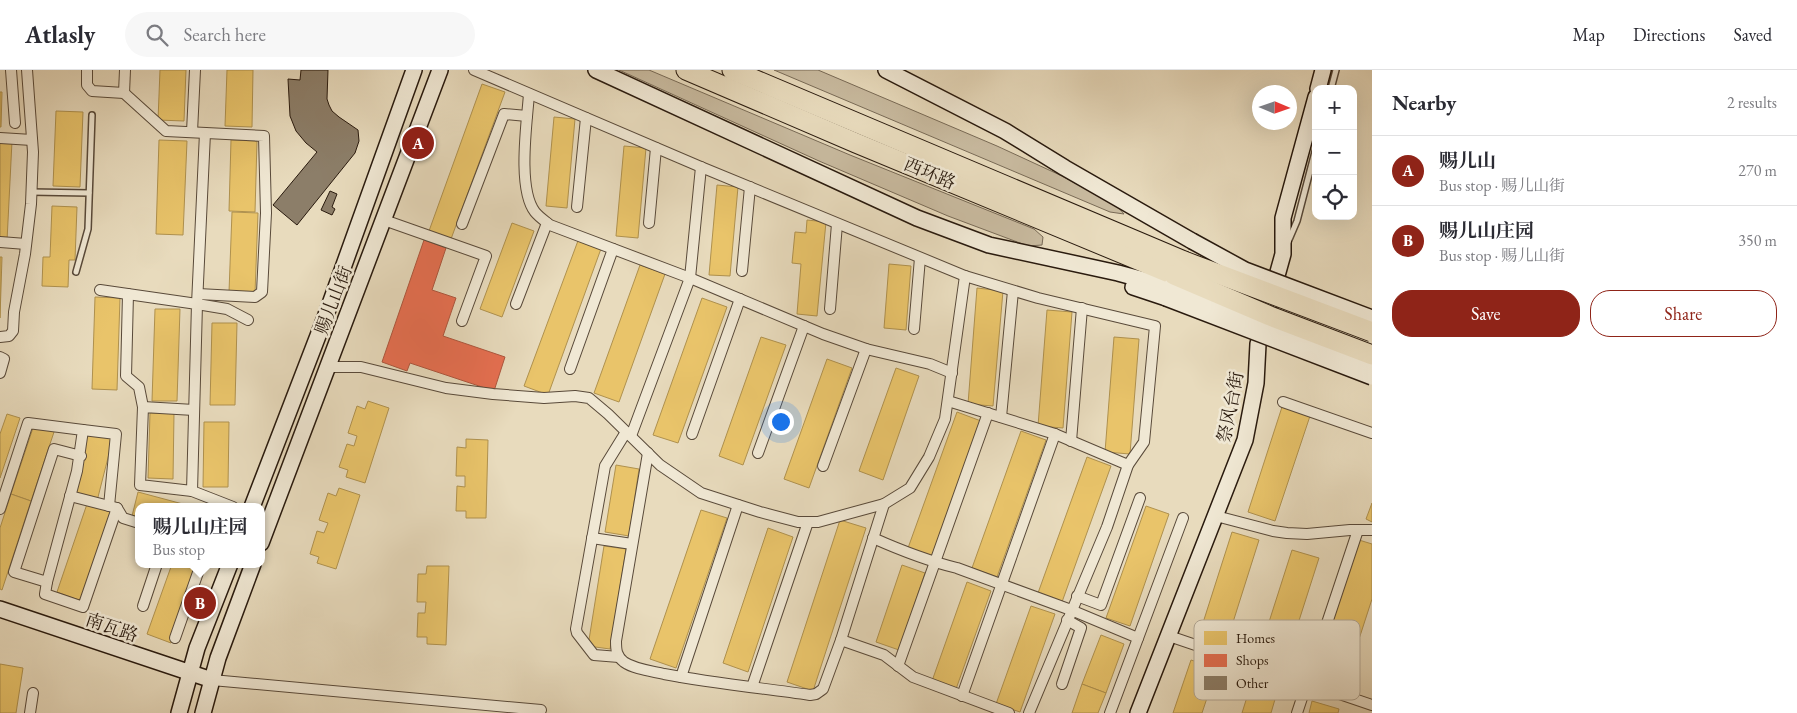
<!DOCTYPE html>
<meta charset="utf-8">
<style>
body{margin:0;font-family:"EB Garamond","Noto Serif SC",serif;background:#f7f7f7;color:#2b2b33}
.controls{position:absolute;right:15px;top:15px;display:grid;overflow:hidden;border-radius:10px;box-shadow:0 5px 20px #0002}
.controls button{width:45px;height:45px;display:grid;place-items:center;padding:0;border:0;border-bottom:1px solid #e1e1e2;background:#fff;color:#2b2b33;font:25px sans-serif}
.compass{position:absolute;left:1252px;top:15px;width:45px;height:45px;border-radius:50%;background:#fff;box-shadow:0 5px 20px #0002;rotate:92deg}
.you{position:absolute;left:780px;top:351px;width:18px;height:18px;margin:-12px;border:4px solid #fff;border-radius:50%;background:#1a73e8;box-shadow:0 0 0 8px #1a73e833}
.badge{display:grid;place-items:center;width:32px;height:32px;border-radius:50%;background:#8f2418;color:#fff;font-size:16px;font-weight:700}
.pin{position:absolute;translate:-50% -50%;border:2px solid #fff;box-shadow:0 1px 5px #0006}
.popup{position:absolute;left:135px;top:433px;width:130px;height:65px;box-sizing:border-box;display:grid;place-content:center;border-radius:10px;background:#fff;filter:drop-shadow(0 1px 4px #0005);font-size:16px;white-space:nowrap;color:#7c7c81}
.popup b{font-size:19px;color:#2b2b33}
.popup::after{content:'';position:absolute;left:50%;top:100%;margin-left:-10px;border:10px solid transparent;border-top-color:#fff}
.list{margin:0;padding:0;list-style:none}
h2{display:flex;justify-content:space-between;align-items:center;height:65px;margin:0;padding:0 20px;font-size:21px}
h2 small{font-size:16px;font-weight:400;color:#7c7c81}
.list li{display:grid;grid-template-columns:32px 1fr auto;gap:15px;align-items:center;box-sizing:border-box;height:70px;padding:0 20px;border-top:1px solid #e1e1e2}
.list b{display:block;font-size:19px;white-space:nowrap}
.list p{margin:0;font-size:16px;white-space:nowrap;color:#7c7c81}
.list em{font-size:16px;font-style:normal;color:#7c7c81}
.actions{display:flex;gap:10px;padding:15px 20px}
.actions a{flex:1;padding:11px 0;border:1px solid #8f2418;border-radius:20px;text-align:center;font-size:18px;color:#8f2418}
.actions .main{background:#8f2418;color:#fff}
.icon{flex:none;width:28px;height:28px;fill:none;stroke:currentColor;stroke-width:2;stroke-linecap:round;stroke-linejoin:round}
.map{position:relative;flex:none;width:1372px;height:643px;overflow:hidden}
header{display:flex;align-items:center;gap:30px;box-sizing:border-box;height:70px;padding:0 25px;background:#fff;border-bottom:1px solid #e1e1e2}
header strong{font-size:24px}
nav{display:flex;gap:28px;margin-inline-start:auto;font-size:18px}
.search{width:350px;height:45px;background:#f7f7f7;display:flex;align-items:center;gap:12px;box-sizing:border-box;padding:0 18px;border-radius:28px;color:#7c7c81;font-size:19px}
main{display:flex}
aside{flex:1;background:#fff}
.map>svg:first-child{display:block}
</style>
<header>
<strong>Atlasly</strong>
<div class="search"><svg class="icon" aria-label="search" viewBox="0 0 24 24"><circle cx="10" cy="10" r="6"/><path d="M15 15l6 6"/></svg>Search here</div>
<nav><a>Map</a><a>Directions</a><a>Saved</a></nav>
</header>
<main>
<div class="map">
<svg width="1372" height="643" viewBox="0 0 1372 643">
<rect width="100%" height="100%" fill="#e8dbbd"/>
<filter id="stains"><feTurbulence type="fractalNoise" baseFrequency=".004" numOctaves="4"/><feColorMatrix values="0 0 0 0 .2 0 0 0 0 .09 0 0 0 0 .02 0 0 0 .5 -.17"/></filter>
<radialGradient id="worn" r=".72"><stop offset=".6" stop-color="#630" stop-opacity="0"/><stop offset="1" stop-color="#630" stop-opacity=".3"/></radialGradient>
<!-- green -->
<g fill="#c8ba9f" stroke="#786a56">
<path d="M619,0H649L850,85L1034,159L1043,167L1042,175L1028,176L948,146L819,91Z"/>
<path d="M774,0H818L997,76L1062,106L1117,136L1124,144L1110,142Z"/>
</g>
<!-- homes -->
<g fill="#e9c46a" stroke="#af914e">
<path d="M160,0H186L184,51L158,50Z"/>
<path d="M227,0H253L252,57L225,56Z"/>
<path d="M482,14L505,22L451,169L429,161Z"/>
<path d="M0,22H2L1,57H0Z"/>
<path d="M56,41L83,42L80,117L53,116Z"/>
<path d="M554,47L575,49L567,138L546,136Z"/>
<path d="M159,70L187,71L183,165L156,164Z"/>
<path d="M231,70L257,71L255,142L229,141Z"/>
<path d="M0,71H12L7,171H0Z"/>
<path d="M624,76L646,78L638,168L616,166Z"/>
<path d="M717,115L738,117L730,206L709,205Z"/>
<path d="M52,136L77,137L75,190H69L68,217L42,216L43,187H50Z"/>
<path d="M232,142L258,143L255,223L229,222Z"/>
<path d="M807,150L826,152L817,246L797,244L801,194L792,193L795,162L806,163Z"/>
<path d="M512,153L534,161L502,247L480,239Z"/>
<path d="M579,168L602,176L548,325L524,316Z"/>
<path d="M0,187H2L0,248Z"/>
<path d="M889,194L911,196L906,260L884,258Z"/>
<path d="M640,195L665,204L619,332L594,323Z"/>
<path d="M977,218L1003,221L993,336L968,334Z"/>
<path d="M95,227L120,228L117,320L92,319Z"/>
<path d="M702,228L727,237L678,373L653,365Z"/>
<path d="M155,239H180L177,331H152Z"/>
<path d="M1047,240L1072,242L1063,358L1038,356Z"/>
<path d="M212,253H237L235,335H210Z"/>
<path d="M761,267L786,275L743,395L719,386Z"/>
<path d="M1114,267L1139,269L1130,384L1105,382Z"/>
<path d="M827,289L852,298L809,418L784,409Z"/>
<path d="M896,298L919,306L883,410L859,401Z"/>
<path d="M368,331L389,338L365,413L346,407L348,400L339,397L347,374L354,376L357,366L348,363L357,336L365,339Z"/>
<path d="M1282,337L1310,346L1275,451L1248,442Z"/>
<path d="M957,342L981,351L932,487L908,478Z"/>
<path d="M150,343H174L173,409L148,408Z"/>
<path d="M7,344L20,348L0,408V364Z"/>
<path d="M204,352H229L228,417H203Z"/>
<path d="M34,355L54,362L31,431L11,424Z"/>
<path d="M87,361L113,368L97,431L72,425Z"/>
<path d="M1021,361L1046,370L997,507L972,498Z"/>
<path d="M466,369L488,370L486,448H466V441H456L457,416L465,417V406H456L457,377L466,378Z"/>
<path d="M1087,387L1111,396L1062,532L1038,523Z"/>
<path d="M616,395L639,399L629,466L605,462Z"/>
<path d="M339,418L360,425L336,499L317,493L319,487L310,484L317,461L324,463L328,453L319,450L328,423L336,426Z"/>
<path d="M138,422L194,437H139V448L132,446Z"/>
<path d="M11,424L31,431L2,520L0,519V458Z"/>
<path d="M1372,433V452L1366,449Z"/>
<path d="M87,434L111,442L81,531L57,522Z"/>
<path d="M1146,436L1169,444L1130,556L1106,548Z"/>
<path d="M701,440L727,448L676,598L650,589Z"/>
<path d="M840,450L866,458L813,621L787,612Z"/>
<path d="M768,458L793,467L748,602L723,593Z"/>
<path d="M1232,462L1259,470L1228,568L1201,559Z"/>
<path d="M1359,470L1372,474V529L1347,606L1318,596Z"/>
<path d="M604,476L626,479L610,579L588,576Z"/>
<path d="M1292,480L1319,488L1288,585L1261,577Z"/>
<path d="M172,494H199L171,573L147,564Z"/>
<path d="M902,495L925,503L899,580L876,572Z"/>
<path d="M427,496H449L446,575L427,574V567H417L418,543H425L426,532H417L418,504H426Z"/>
<path d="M967,512L991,521L956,619L932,611Z"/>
<path d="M1031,536L1055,544L1020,642L996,634Z"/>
<path d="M1101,565L1124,574L1106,623L1082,614Z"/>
<path d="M1191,590L1217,598L1202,643H1173Z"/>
<path d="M0,594L23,598L16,643H0Z"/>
<path d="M1252,611L1278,619L1271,643H1242Z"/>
<path d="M1082,614L1106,623L1098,643H1072Z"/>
<path d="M1312,631L1339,639L1338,643H1309Z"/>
</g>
<!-- shops -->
<path fill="#e76f51" stroke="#ae563d" d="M424,170L446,178L432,220L456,228L443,266L505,287L494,321L410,293L407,301L382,292Z"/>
<!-- building -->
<g fill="#8c7e69" stroke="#291a0e">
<path d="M301,0H328L327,29L329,35L332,41L339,47L358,60L359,71L355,83L297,155L273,135L317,82L306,73L296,61L290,46L288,9L300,10Z"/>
<path d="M330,121L337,124L332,137L335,139L332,145L321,140Z"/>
</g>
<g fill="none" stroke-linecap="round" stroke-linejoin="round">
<!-- lane casing -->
<g stroke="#594a3a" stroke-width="8">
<g id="lane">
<path d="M1331,19L1336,0"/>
<path d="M31,122L89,123"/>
<path d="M1288,172L1297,151L1316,78"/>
<path d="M76,202L88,159L92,45"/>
</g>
</g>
<!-- street casing -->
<g stroke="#594a3a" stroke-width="12">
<g id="street">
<path d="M11,0L15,53"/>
<path d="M87,0V15L92,21L124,23L166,61L264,66L266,143L262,222L255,227L198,224"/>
<path d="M474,0L701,97L965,206L1038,228L1155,256L1144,372L1128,395L1107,457L1029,643"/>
<path d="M124,23L125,0"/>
<path d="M529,24C527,52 517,119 535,142C539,147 545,151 550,155L690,208L823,264L866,279L930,294L952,303"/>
<path d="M192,62L195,0"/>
<path d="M205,63L197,234L227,239L248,250"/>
<path d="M0,68L32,70"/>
<path d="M577,137L586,48"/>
<path d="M384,150L486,186L462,251"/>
<path d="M649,153L656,78"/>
<path d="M462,154L504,44L527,46"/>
<path d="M0,172L26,174"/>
<path d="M742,201L750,117"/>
<path d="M100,220L197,234L192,421L233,437"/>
<path d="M128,224L126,306L139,317L143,337"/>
<path d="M516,234L547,153"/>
<path d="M830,239L837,154"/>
<path d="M914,259L920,188"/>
<path d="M0,267L9,266L13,261L14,242L25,184L31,134L33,82L27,0"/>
<path d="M0,287L4,289L0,303"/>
<path d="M327,297H361L446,318L493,324L544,328L575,326L589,328L608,344L660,395L701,423L760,442L798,452H818L884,434L910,418L929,387L945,349L965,206"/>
<path d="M570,299L613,179"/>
<path d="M948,331L1055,364L1128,395"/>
<path d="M1283,332L1372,363"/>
<path d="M1001,347L1013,221"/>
<path d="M83,360L116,364L109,436"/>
<path d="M692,364L740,229"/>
<path d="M631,366L690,208L701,97"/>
<path d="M1071,371L1082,238"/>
<path d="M648,383L616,571C616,579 616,586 624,592C634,599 651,601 664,604C712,613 761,618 810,625L816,624L823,619L841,570L884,434"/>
<path d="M758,383L804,256"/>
<path d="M823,396L866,279"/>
<path d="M192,421L140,415L143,337L194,340"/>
<path d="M70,426L117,438L123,448L139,453"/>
<path d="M0,439L28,353L83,360L77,401L47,512L14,502L54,379L81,386"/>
<path d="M1216,446L1273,461L1287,463L1307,464L1350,460H1372"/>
<path d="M592,468L632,474"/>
<path d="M873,468C900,480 928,491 957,498L1071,540L1138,568"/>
<path d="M47,512L45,524L83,537L117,438"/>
<path d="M1077,526L1101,535L1140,428"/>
<path d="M143,536L157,494"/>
<path d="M1169,566L1372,635"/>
<path d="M175,568L201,494"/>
<path d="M841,570L884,585L913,607L1009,643"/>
<path d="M619,587L594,585L577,563L576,559L605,396L626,362"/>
<path d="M898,596L988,343"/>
<path d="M681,607L738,435"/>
<path d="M212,610L541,640"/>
<path d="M1062,614L1081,558L1067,550"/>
<path d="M752,617L808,452"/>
<path d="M962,626L1055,364"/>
<path d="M30,643L33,623"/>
<path d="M1110,643L1183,448"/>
<path d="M1297,643L1358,460"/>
</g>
</g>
<!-- secondary casing -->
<g stroke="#291a0e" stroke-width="18">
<g id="secondary">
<path d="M596,0L917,148L989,175L1118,203L1170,217"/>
<path d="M886,0L1005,61L1065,98L1192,171"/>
<path d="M1318,19L1323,0"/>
<path d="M1133,217L1166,228"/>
<path d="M252,437L326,245L414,0"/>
<path d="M261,473L440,0"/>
<path d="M0,539L212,610"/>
<path d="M179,643L197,578L230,494"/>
<path d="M203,643L218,588L253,494"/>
<path d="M1138,643L1245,370L1256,313L1258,274L1283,184V148L1316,27"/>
</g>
</g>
<!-- highway casing -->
<g stroke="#291a0e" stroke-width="21">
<g id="highway">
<path d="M686,0L856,73L1174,205"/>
<path d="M732,0L1184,191"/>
</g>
</g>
<!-- lane -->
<use href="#lane" stroke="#f0e8d4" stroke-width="5"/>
<!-- street -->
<use href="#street" stroke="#f0e8d4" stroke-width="10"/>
<!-- secondary -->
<use href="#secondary" stroke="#f0e8d4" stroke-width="15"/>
<!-- highway -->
<use href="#highway" stroke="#e8dbbd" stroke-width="19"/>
<!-- secondary-bridge casing -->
<g stroke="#291a0e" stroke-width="18" stroke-linecap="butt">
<g id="secondary-bridge">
<path d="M1192,171L1245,200L1372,248"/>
<path d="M1170,217L1372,295"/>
<path d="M1166,228L1372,307"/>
</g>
</g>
<!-- highway-bridge casing -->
<g stroke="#291a0e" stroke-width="21" stroke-linecap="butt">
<g id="highway-bridge">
<path d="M1184,191L1372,262"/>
<path d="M1174,205L1270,246L1372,285"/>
</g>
</g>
<!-- secondary-bridge -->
<use href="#secondary-bridge" stroke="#f0e8d4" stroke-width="15"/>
<!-- highway-bridge -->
<use href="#highway-bridge" stroke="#e8dbbd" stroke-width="19"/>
</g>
<g text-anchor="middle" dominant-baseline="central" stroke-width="5" stroke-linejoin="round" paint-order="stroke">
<!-- street labels -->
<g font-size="18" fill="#291a0e" stroke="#f0e8d4">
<text transform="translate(930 103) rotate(23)">西环路</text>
<text transform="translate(333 230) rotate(-69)">赐儿山街</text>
<text transform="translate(1230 337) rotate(-79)">祭风台街</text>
<text transform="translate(112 557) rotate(19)">南瓦路</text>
</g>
</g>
<!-- legend -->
<rect x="1194" y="550" width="166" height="80" rx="8" fill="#f0e8d4" stroke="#b4aa99" stroke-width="1"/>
<rect x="1204" y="561" width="23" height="14" fill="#e9c46a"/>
<rect x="1204" y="584" width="23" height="13" fill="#e76f51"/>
<rect x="1204" y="606" width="23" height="14" fill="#8c7e69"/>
<g font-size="14" fill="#291a0e">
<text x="1236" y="573">Homes</text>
<text x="1236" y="595">Shops</text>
<text x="1236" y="618">Other</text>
</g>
<rect width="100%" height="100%" filter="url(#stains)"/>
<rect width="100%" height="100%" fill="url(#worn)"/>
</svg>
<div class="controls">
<button>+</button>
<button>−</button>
<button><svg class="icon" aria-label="locate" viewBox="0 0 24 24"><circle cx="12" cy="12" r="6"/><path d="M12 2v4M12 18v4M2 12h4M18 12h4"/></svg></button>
</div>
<svg class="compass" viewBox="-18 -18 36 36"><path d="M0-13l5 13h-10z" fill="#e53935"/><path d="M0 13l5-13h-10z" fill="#7c7c81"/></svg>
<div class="you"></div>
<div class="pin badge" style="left:418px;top:73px">A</div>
<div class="pin badge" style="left:200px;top:533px">B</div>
<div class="popup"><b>赐儿山庄园</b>Bus stop</div>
</div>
<aside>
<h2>Nearby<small>2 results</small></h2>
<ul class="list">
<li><span class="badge">A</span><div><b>赐儿山</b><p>Bus stop · 赐儿山街</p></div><em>270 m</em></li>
<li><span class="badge">B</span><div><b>赐儿山庄园</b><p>Bus stop · 赐儿山街</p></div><em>350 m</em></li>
</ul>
<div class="actions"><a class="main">Save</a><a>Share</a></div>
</aside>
</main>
